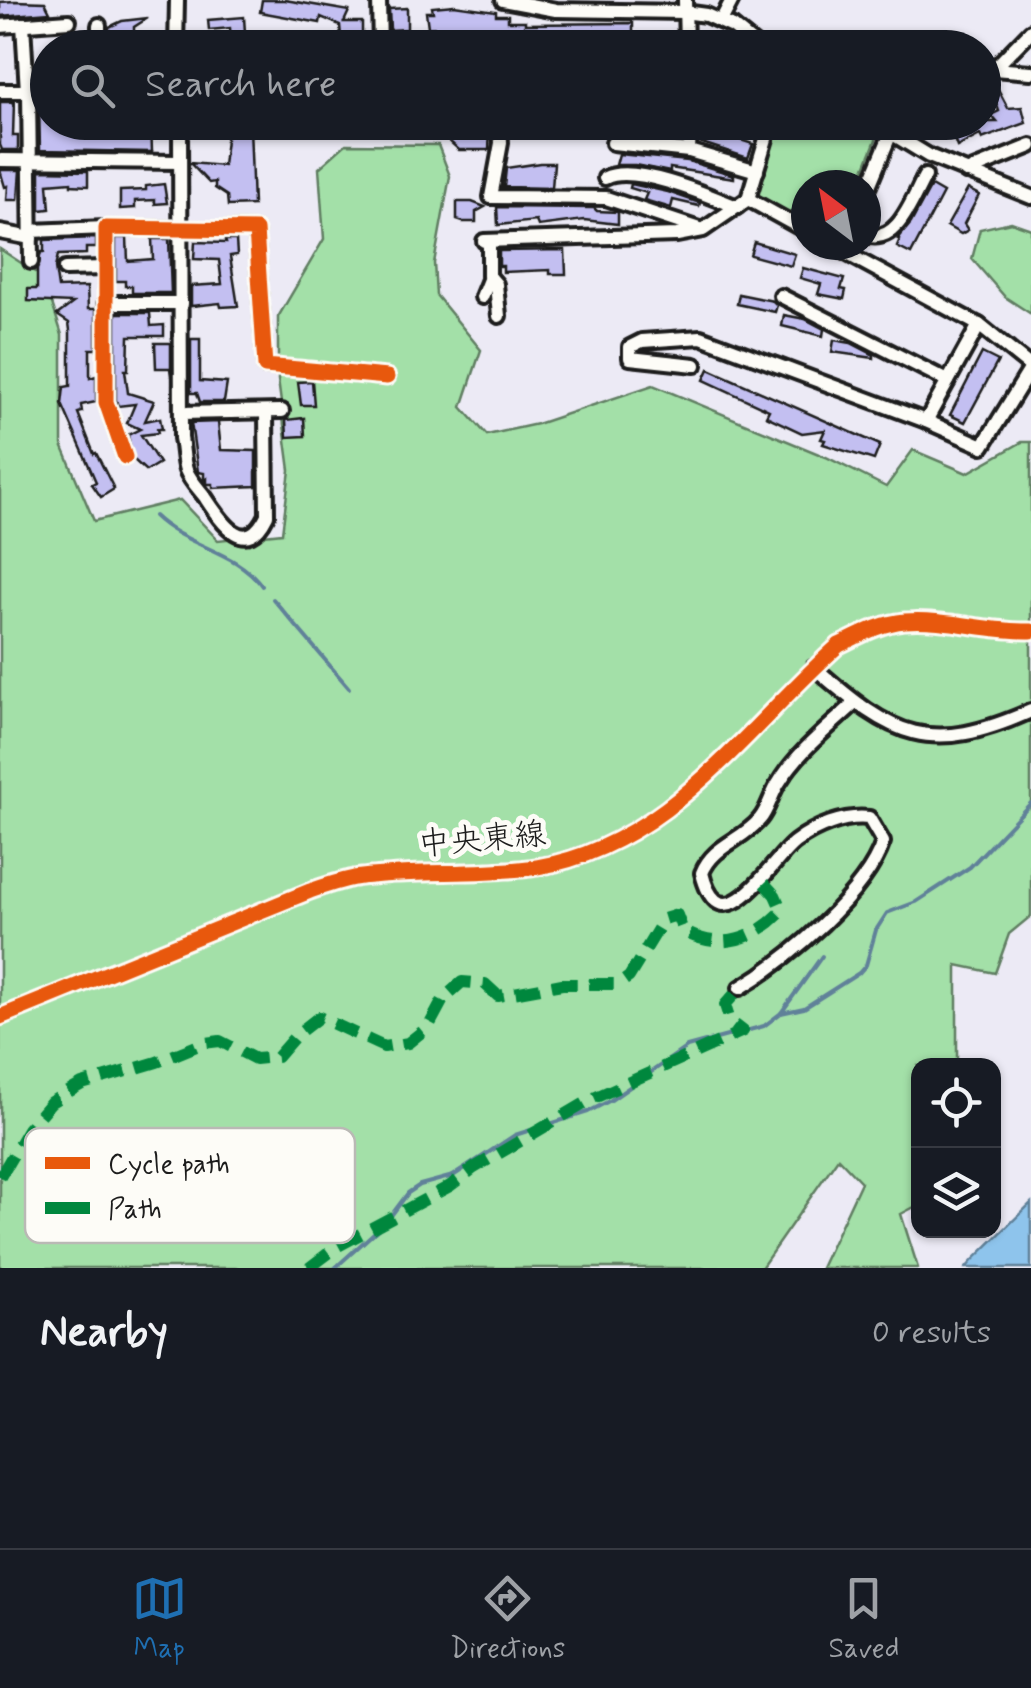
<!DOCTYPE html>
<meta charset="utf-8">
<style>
body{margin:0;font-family:Mynerve,"Klee One",sans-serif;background:#20242c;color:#f1f3f6}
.controls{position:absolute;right:30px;bottom:30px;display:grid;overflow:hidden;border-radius:20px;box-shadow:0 2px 8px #0004}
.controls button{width:90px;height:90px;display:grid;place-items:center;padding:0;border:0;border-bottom:2px solid #363941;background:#171b24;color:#f1f3f6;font:50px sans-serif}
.compass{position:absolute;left:791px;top:170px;width:90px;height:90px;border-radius:50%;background:#171b24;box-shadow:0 2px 8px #0004;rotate:328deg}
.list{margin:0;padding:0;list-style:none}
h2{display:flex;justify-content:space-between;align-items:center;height:130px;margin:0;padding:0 40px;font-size:42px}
h2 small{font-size:32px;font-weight:400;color:#9ea1a6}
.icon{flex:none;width:55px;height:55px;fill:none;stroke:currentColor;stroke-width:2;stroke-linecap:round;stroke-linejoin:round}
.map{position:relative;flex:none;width:1031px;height:1268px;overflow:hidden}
.search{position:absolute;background:#171b24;box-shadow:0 2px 8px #0004;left:30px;right:30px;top:30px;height:110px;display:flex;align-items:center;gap:25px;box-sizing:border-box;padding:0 35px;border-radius:55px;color:#9ea1a6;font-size:38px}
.sheet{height:280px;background:#171b24}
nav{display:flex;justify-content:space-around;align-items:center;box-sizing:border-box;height:140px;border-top:2px solid #363941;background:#171b24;font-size:28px;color:#9ea1a6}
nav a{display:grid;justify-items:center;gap:5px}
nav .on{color:#1f6fb2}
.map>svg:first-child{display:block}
</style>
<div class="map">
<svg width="1031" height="1268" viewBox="0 0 1031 1268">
<rect width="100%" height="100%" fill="#eceaf5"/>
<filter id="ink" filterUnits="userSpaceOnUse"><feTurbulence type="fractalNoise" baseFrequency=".01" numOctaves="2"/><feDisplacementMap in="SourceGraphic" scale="20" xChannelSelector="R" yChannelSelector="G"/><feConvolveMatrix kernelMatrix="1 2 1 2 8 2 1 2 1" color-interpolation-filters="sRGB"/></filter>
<g filter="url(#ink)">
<!-- green -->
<g fill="#a3e0a8" stroke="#607e62" stroke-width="2.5">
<path d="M805,123H852L877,137L858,185H806V224L760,199L757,190L773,138Z"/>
<path d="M346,144L438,145L450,176L434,263L436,295L481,350L462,407L487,435L537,424L653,385L826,457L886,487L913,450L967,473L1022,442H1031V916L1009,934L995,973L957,965V1065L918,1066V1205L901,1214L918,1268H821L861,1182L838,1158L761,1268H0V249L44,278L62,335V445L94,521L180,500L218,540L282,533L290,470L278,380V317L324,239L319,168Z"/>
<path d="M1011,222L1031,229V314L1005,297L972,259L980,229Z"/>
</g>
<!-- water -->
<path fill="#8ec4ec" stroke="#608199" stroke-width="2.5" d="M1031,1203V1268H966L973,1260Z"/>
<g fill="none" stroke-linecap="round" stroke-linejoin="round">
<!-- stream -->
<g stroke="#608199" stroke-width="4">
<path d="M154,516C186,547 236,550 262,586"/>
<path d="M273,599L349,688"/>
<path d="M781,1013L822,956"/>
<path d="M335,1268L387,1221L408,1193L420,1185L453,1176L515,1135L588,1112L611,1100L687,1047L764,1026L781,1013L804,1008L859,973L866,965L876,930L887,913L916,902L970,867L1031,803"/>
</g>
</g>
<!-- building -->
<g fill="#c3bff1" stroke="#1c1c1c" stroke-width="2.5">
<path d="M262,0H285L349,11L344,22H362V48H342L340,25L321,17L320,23L260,12Z"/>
<path d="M15,1L45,2L50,12L0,16V2Z"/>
<path d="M454,5L496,11V15H508V21H525V24L633,23V34L601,35V45L531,39V45L482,46V43H475V28L428,27L426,12H433L432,7Z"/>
<path d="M407,8V29L390,30L389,9Z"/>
<path d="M244,17L246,48H232L230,28L209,30L208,20Z"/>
<path d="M148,18L134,27V45H123L122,32L109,38V27L122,21Z"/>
<path d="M998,89L1008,108L1022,107L1026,123L982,139L980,135L957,147L951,131L955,127L964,122H997L991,115L999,111L992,91Z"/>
<path d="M0,102H14L13,136H18V150H2L0,145Z"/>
<path d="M39,102H48V122H151L152,152L40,150Z"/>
<path d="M228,122H248L250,127L253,205L228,206L227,196L215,188V182L209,183L190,163L223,166Z"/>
<path d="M465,122H479V127L490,128L489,150H459L449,141Z"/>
<path d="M722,134L753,144L748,158L699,142L700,135L714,139Z"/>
<path d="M619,154L688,161L734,175V178L670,168V172L635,165H616Z"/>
<path d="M540,163H554L552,188L504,187L506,168Z"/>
<path d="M0,170H20L18,200H7L8,186L5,187Z"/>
<path d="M40,170L88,171V186L71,185V182L48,184L50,209L40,210Z"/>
<path d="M164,184L167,203L155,204V200L135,201V208L120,209V191L146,190V186Z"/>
<path d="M631,184L668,192L700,203L699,206L673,200L671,208L644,200L647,193L630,188Z"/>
<path d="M931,186L943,193L911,254L897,247L900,240L898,239L911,223Z"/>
<path d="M968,189L979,195L964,224L968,230L961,234L947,226Z"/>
<path d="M457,202H472L485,207L476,212V222H463L457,220Z"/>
<path d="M497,207L594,208L597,211L618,212V224L584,220L538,226L536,221L498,225Z"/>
<path d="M96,238V248H86V254L58,255L55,268L58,288L87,287L88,309H96V349H90V378L96,376V402L81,405L82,412L78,413L94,454L96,453L114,489L101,497L92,484L96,482L62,404L64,387L70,386V330L69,323L57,315L73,303L28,301V289H37V270L41,252H44V240Z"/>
<path d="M116,238H127L128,261L153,259L152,239H169L171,293H132V286H125V281H116Z"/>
<path d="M225,240H236L237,255L230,256L238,306L221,307L220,303L191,306V286L222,284L219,260L194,259L195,242L226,243Z"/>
<path d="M754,242L795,254L791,266L750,255Z"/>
<path d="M565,250L566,274H550V270L503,272V266H499V251Z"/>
<path d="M803,268L844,279L841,289L846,290L844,299L818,294L821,284L800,278Z"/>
<path d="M739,294L773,301L777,305L775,312L737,304Z"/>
<path d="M116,313H150L151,326L164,325V336H129L128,370H125L128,393L154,401L145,421L160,418L162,429H157L158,433L141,435L159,463L146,471L134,460L128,435L140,429L127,423L135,404L118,406L116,400Z"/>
<path d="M784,315L805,319L824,329L823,336L782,326Z"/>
<path d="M191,339H200V381L227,383L224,402H200L197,393H191Z"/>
<path d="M834,340L851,343L874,355V358L832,352Z"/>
<path d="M155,343H171V376L170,368H156Z"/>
<path d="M982,353L998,361L965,422L950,415Z"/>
<path d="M709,369L880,445L874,460L823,444L825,440L821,439L825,430L802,433L766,416L769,410L704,380Z"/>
<path d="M312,381L314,405H301L298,382Z"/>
<path d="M304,418L305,436L287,437L286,420Z"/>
<path d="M218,422L221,450L256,451V486L213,488V484H207V478L204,480V473L198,472L191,423Z"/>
</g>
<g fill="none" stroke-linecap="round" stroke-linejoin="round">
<!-- minor casing -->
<g stroke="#1c1c1c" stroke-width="20">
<g id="minor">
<path d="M379,0L380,48"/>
<path d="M503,0L556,10L684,12L706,15L733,27L759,48"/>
<path d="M685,0L686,48"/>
<path d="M721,21L732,0"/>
<path d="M23,24L27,91"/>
<path d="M99,25V48"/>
<path d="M0,26L69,21"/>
<path d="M176,48L177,0"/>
<path d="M993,69L1031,72"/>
<path d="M984,79L1031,31"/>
<path d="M0,91H48"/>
<path d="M29,91L31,262"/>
<path d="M180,122L181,438C183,448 183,461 186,470C190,480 199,489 205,497C221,521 245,560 267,515L266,412"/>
<path d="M500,122L501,143L491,197L606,198L702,230"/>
<path d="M694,122L713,129"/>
<path d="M873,122L929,156L1031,197"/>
<path d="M613,143L689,151L757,171"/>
<path d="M689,151L690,122"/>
<path d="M1,160L179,162"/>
<path d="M966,172L1031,146"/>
<path d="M605,178C633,163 708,195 737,207"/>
<path d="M866,193L891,133L913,122"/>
<path d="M748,199L806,231"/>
<path d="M31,231L106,228"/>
<path d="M0,232L31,238"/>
<path d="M866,235C898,245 912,199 925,176"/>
<path d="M484,241L677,235L703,230L748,199L771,122"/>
<path d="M489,241V276L496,284L499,316"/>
<path d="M831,245L979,325L1031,367"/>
<path d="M65,269L106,268"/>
<path d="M781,296L948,381"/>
<path d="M482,297L490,277"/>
<path d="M105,303H181"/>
<path d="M695,365L630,358V347L642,341L701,337L926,421L983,446L1031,368"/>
<path d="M181,413L282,411"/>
<path d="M926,421L979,325"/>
<path d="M125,457L106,402V228L256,230L265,366L387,377"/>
<path d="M814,667C894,738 929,756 1031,711"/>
<path d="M740,988C787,960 866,894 883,842L869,818C844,815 815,827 795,842C772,859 721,951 702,873C713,845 742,841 760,819C768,810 771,795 778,784C797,752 828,728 855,703"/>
<path d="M0,1017L310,891C324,886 339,881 354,878C415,869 476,876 537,867C668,846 746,728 839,645C860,635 881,623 905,621C947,618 989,632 1031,631"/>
</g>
</g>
<!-- minor -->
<use href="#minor" stroke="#fdfcf7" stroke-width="12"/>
<!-- quiet -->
<g stroke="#00873e" stroke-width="12" stroke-dasharray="25 12" stroke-linecap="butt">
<path d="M0,1177L28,1129L51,1102L82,1084L157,1062L204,1043L220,1041L255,1059L277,1057L296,1035L319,1017L384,1047L408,1043L429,1026L444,998L462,982L485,984L498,996L562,984H619L629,977L664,919L677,915L683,931C719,951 754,941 782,911L775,895L762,881"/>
<path d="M309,1268L338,1246L450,1186L474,1168L594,1098L743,1031L730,1021L725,1005L740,988"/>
</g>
<!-- cycleway casing -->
<g stroke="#fdfcf7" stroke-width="21">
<g id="cycleway">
<path d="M125,457L106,402V228L256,230L265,366L387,377"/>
<path d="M0,1017L310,891C324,886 339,881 354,878C415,869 476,876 537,867C668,846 746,728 839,645C860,635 881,623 905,621C947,618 989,632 1031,631"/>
</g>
</g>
<!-- cycleway -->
<use href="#cycleway" stroke="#e8590c" stroke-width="15"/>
</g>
</g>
<g text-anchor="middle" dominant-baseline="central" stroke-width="10" stroke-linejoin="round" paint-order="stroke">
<!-- street labels -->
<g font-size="32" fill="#1c1c1c" stroke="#fdfcf7">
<text transform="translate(482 840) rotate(-5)">中央東線</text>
</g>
</g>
<!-- legend -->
<rect x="25" y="1128" width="330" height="115" rx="15" fill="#fdfcf7" stroke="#bab9b5" stroke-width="2.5"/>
<rect x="45" y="1157" width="45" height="12" fill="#e8590c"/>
<rect x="45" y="1202" width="45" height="12" fill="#00873e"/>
<g font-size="28" fill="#1c1c1c">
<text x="108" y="1173">Cycle path</text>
<text x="108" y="1218">Path</text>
</g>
</svg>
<div class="controls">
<button><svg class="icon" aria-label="locate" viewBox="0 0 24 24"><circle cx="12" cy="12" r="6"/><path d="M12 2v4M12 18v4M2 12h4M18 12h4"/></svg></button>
<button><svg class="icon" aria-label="layers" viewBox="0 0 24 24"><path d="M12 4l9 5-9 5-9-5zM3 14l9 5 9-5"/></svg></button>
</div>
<svg class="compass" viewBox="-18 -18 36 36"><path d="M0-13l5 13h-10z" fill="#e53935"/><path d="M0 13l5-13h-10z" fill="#9ea1a6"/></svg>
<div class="search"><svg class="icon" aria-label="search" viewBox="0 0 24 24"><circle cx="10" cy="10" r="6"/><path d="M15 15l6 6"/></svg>Search here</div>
</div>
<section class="sheet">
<h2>Nearby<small>0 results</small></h2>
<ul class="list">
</ul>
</section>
<nav>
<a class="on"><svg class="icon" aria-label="map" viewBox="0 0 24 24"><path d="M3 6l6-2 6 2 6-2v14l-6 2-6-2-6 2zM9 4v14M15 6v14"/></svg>Map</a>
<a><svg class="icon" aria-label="directions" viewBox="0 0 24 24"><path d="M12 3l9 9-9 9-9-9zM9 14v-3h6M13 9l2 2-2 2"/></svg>Directions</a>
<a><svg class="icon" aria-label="saved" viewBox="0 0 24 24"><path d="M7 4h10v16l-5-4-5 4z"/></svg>Saved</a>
</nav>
